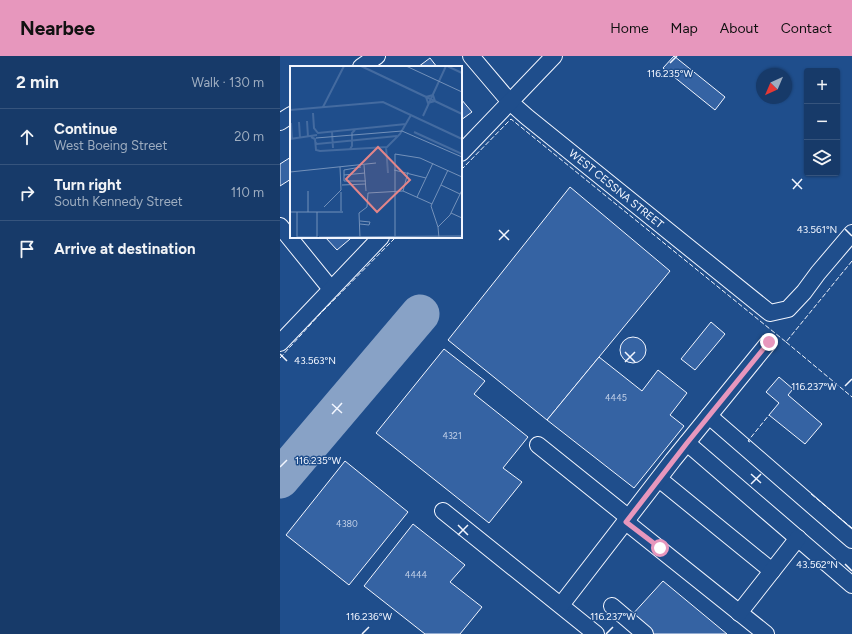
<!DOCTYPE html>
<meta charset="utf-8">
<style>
body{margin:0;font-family:Figtree,sans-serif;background:#20416f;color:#f1f3f6}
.controls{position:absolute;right:12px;top:12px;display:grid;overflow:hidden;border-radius:4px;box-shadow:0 1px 3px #0004}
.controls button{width:36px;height:36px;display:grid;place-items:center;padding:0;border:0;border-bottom:1px solid #36547d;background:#173a69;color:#f1f3f6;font:20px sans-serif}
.compass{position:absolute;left:476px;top:12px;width:36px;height:36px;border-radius:50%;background:#173a69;box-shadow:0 1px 3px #0004;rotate:224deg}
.stop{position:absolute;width:12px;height:12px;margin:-9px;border:3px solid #e797bd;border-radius:50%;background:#fff}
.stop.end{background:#e797bd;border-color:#fff;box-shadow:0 1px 4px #0008}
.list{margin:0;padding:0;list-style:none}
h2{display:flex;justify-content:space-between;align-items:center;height:52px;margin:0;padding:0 16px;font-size:17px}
h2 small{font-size:13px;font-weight:400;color:#9eadc0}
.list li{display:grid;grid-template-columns:26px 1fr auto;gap:12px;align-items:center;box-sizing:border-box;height:56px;padding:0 16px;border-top:1px solid #36547d}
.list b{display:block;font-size:15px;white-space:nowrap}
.list p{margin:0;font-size:13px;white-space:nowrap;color:#9eadc0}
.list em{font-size:13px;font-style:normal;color:#9eadc0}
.icon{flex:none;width:22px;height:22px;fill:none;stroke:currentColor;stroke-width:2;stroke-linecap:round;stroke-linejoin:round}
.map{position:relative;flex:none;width:572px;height:578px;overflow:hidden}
header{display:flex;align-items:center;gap:24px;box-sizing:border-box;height:56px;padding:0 20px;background:#e797bd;color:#111}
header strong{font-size:19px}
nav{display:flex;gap:22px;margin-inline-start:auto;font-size:14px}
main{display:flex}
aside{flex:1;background:#173a69}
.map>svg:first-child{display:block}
</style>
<header>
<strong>Nearbee</strong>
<nav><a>Home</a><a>Map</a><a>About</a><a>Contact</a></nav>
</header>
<main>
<aside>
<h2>2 min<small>Walk · 130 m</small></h2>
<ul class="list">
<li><svg class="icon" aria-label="ahead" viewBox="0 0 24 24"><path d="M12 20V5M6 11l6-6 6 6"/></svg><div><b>Continue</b><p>West Boeing Street</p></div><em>20 m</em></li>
<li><svg class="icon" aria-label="right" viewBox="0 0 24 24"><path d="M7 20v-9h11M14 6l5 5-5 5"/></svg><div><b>Turn right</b><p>South Kennedy Street</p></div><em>110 m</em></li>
<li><svg class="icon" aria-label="arrive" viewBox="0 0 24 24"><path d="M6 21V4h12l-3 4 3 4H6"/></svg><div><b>Arrive at destination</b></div></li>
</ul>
</aside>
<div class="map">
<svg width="572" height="578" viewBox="0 0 572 578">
<rect width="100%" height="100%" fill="#1f4e8c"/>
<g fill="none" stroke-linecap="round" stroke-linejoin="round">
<!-- taxiway -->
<path stroke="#88a2c6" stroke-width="39" d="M0,423L140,258"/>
</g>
<!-- building -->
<g fill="#3563a3" stroke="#f2f6ff">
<path d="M394,0L445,41L435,54L383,12Z"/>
<path d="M150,2L157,11H138Z"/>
<path d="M181,43L192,56L181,64Z"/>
<path d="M11,101V123L0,130V108Z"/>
<path d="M290,131L390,215L267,364L168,284Z"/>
<path d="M45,181H68L70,183L57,194Z"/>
<path d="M431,266L445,278L415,314L401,303Z"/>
<circle cx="353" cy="294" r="13"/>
<path d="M164,293L205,325L194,338L248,381L223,412L242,426L209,467L96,377Z"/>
<path d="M319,301L362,335L378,314L407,337L390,359L404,370L354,432L267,364Z"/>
<path d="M499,321L513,333L508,339L542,368L525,388L489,359L499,347L486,336Z"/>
<path d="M65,405L128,456L69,529L6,479Z"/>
<path d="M133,468L185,509L170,526L202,551L180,578H145L84,530Z"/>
<path d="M383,525L447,578H373L351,560Z"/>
</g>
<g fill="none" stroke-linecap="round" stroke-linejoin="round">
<!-- minor casing -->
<g stroke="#f2f6ff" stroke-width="18">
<g id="minor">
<path d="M191,0L230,46L247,61L490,257L508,253L524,236L538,217L572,177"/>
<path d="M81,11L97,0"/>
<path d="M0,66L11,59"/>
<path d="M181,97L274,0"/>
<path d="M0,170L51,233"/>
<path d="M0,287L101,181"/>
<path d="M429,360L572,484"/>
<path d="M407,387L572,529"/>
<path d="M258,389L349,462"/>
<path d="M379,423L492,515"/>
<path d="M163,455L316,578"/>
<path d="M346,466L486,578"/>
<path d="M281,549L393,404L489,286"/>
<path d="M332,550L365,578"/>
<path d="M459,557L518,482"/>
</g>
</g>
<!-- minor -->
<use href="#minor" stroke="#1f4e8c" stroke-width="16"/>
<!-- fence -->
<g stroke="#f2f6ff" stroke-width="1" stroke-dasharray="5 2" stroke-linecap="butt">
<path d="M181,114L231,63L506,286L572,205"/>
<path d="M506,286L572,341"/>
<path d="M0,302L40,258L116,181"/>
<path d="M470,386L468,385L489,359"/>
<path d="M531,438L572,472"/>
</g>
</g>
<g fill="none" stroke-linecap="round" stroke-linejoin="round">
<!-- route -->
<path stroke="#e797bd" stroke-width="5" d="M380,492L346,466L407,387L489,286"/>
</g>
<!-- ticks -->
<path fill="none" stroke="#f2f6ff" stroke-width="1.5" d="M390,7L397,0M512,123L522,133M513,133L522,123M565,173L572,180M219,174L229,184M219,184L229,174M345,296L355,306M0,298L7,305M345,306L355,296M565,330L572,323M52,348L62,357M52,358L62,347M0,411L7,404M471,418L481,427M471,428L481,418M178,469L188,479M178,479L188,469M565,508L572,515M82,578L89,571M326,578L333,571"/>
<g text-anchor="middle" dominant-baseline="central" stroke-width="3" stroke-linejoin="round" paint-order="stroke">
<!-- number labels -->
<g font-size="9" fill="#c3d1e8">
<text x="336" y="341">4445</text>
<text x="172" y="379">4321</text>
<text x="67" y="467">4380</text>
<text x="136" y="518">4444</text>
</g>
<!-- street labels -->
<g font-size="11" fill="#f2f6ff" stroke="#1f4e8c">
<text transform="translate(336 133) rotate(39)">WEST CESSNA STREET</text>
</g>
</g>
<!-- overview -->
<g transform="translate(10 10)">
<rect width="172" height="172" fill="#1f4e8c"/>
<path fill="none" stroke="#446ba0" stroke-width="2" d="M71,0L172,48M157,0L172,7M143,29L145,35L138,37L136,31ZM33,41L54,0M0,44L93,36L172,73M23,47L24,62L28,67L116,58M133,50L156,0M17,55L18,71M9,56L10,72M1,57L2,73M42,66L43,82M124,66L172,88M21,71L25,73L26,84L30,85L97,81L110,68L121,49M0,73L27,69M25,76L27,78L107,70M96,81L98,107M60,83L62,80V67L65,64"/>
<path fill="none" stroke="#7391ba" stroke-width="1" d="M116,0L172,26M26,72L112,65L172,91M74,99L76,125M71,101L54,104V115H76M104,104L136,112M0,106L86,97M54,109L75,107M52,119L76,118M151,119L170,128M113,125L118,106M127,131L143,97M34,141L51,124L50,101M51,145V126M0,146H53M7,146V172M18,146V125M27,146V172M161,147L172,152M70,155L80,156L79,159L70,158M148,161L160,149L172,124M7,171H27M29,171L172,170M70,172L69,147L77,141L78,127L113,125L142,138M105,172V88L130,92L172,111M149,172L148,161L141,140L158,104"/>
<path fill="#e38589" fill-opacity="0.15" stroke="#e38589" stroke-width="2" d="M88,81L120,114L87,146L56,113Z"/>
<rect width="172" height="172" fill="none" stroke="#f2f6ff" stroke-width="2"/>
</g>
<g font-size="10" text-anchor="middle" fill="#f2f6ff" stroke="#1f4e8c" stroke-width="3" stroke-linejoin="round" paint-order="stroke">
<text x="390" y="21">116.235°W</text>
<text x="537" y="177">43.561°N</text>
<text x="35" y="308">43.563°N</text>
<text x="534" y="334">116.237°W</text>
<text x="38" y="408">116.235°W</text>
<text x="537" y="512">43.562°N</text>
<text x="89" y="564">116.236°W</text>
<text x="333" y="564">116.237°W</text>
</g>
</svg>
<div class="controls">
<button>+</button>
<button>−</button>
<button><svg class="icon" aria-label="layers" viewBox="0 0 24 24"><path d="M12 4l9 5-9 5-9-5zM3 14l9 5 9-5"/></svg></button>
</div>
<svg class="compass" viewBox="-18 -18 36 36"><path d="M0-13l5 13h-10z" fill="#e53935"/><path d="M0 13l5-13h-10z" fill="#9eadc0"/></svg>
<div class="stop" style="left:380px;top:492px"></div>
<div class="stop end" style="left:489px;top:286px"></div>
</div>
</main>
